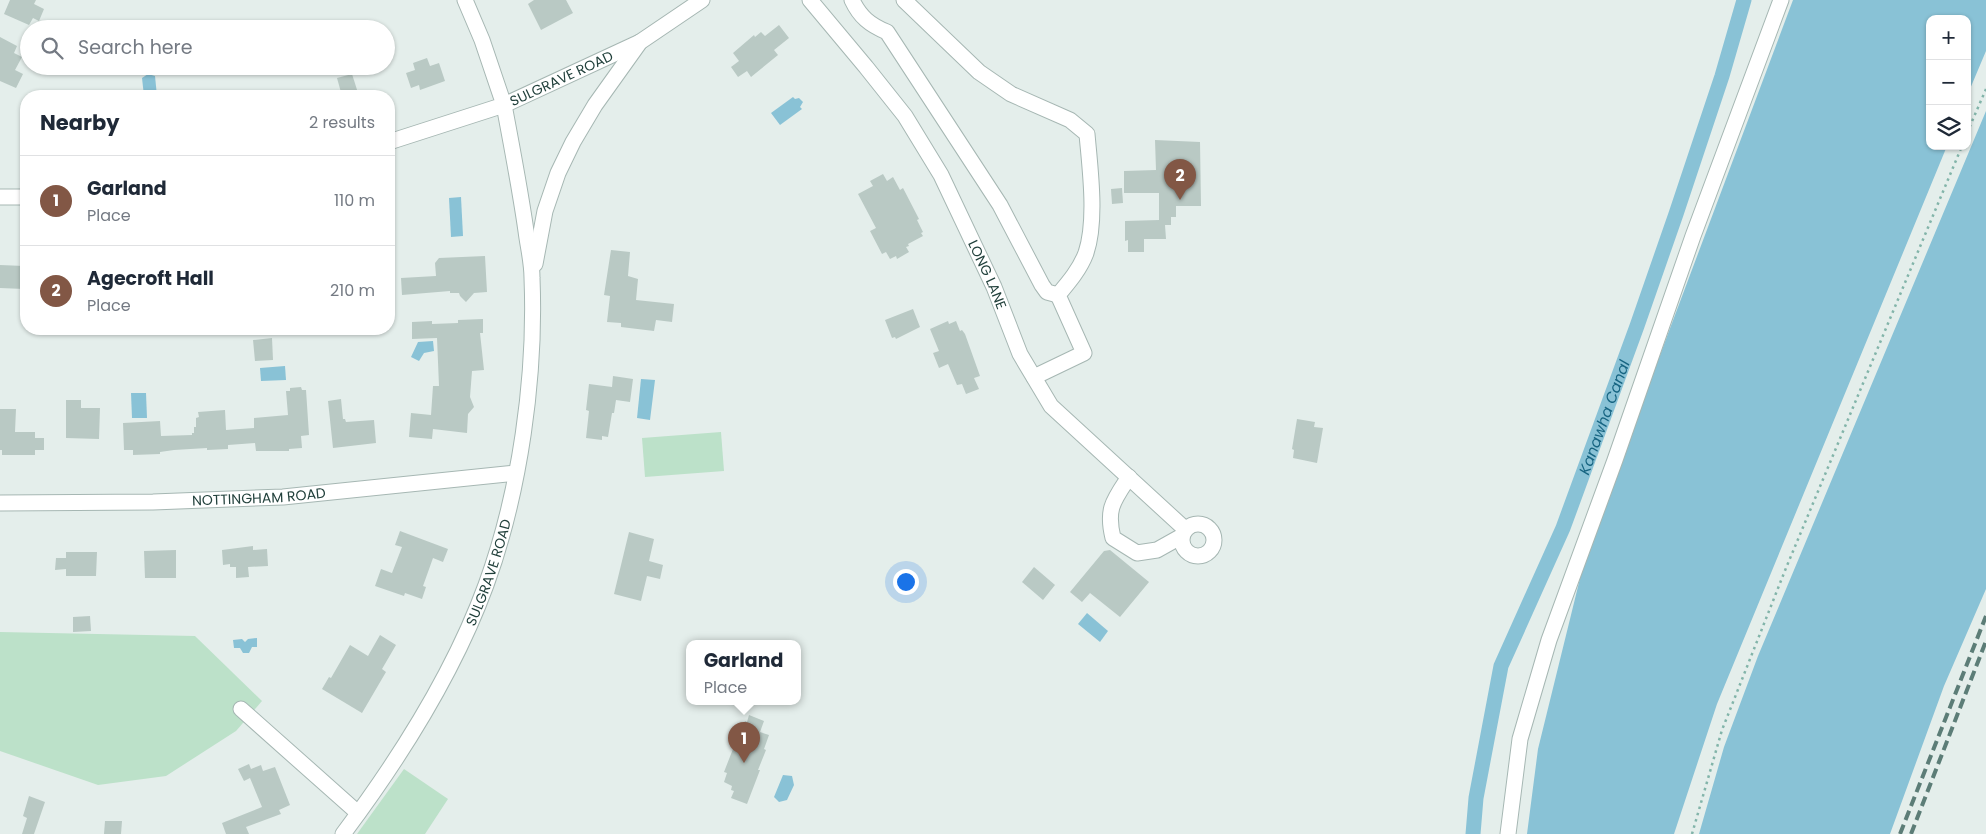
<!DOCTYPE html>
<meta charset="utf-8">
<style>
body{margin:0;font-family:Poppins,sans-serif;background:#f2f2f3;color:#1f2937}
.controls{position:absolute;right:15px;top:15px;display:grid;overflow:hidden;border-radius:10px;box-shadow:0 1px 4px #0004}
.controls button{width:45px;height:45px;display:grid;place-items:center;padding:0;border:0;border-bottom:1px solid #e0e1e3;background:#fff;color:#1f2937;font:25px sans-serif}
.you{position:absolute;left:905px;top:581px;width:18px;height:18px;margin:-12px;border:4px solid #fff;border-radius:50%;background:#1a73e8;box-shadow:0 0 0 8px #1a73e833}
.badge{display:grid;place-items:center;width:32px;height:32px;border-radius:50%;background:#825745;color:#fff;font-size:16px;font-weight:700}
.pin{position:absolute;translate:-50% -41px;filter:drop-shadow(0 1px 2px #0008)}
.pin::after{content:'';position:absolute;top:26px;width:18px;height:15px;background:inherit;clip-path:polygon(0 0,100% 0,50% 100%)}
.popup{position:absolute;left:686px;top:640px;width:115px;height:65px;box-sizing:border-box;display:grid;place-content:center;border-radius:10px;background:#fff;filter:drop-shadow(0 1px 4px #0005);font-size:16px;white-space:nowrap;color:#747a83}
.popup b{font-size:19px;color:#1f2937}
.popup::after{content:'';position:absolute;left:50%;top:100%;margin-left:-10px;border:10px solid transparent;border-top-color:#fff}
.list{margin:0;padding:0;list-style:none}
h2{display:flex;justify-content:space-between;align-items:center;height:65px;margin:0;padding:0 20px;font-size:21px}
h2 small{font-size:16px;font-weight:400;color:#747a83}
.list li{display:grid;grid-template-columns:32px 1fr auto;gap:15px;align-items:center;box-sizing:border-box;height:90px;padding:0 20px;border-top:1px solid #e0e1e3}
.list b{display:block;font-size:19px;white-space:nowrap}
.list p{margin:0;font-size:16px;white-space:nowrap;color:#747a83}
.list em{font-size:16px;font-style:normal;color:#747a83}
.icon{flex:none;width:28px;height:28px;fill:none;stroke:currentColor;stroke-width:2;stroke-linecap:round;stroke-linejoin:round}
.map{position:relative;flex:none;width:1986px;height:834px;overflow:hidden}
.search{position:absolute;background:#fff;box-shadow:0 1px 4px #0004;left:20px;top:20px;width:375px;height:55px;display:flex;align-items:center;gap:12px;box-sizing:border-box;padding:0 18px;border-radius:28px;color:#747a83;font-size:19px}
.panel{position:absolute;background:#fff;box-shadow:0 1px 4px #0004;left:20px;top:90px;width:375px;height:245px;border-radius:20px}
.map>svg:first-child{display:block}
</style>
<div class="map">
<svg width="1986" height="834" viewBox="0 0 1986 834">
<rect width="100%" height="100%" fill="#e4eeeb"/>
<!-- green -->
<g fill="#bce1c9">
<path d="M721,432L724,471L645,477L642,438Z"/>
<path d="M0,632L195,636L262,701L236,731L166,776L98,785L0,751Z"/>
<path d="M404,769L448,799L425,834H357Z"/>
</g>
<!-- water -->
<g fill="#89c2d6">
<path d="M1793,0H1986V51L1967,96V19H1930V146H1947L1717,704L1674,834H1527L1538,749L1587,550Z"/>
<path d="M148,74L155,76L157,96H144L142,78Z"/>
<path d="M793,97L795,99L799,98L803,102L800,107L802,109L780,125L771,113Z"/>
<path d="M1986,111V589L1944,686L1890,834H1699L1724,747L1758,656Z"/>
<path d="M461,197L463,236L451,237L449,198Z"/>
<path d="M433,341L434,351L424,353L419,361L411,357L418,342Z"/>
<path d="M285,366L286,380L261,381L260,368Z"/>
<path d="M641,379L655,380L650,420L637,418Z"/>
<path d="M131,393H146L147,418H132Z"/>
<path d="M1087,613L1108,631L1100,642L1078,624Z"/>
<path d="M257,638V647H252L249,653H243L240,648H234L233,640L242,639L245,642L248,639Z"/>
<path d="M783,775L792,776L794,785L787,800L779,802L774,797Z"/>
</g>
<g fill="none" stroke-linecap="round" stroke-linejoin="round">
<!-- canal -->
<path stroke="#89c2d6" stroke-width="15" id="s1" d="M1473,834L1476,798L1501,666L1563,528L1637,326L1676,214L1722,76L1744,0"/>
</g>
<!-- building -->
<g fill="#b9c9c4">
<path d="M10,0H36L34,4L44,9L39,21L33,18L29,25L4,14Z"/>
<path d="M534,0H566L573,13L541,30L528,4Z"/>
<path d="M779,25L789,38L774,50L778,55L751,77L747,71L738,77L731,67L739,61L733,53L754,35L755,37L761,32L765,36Z"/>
<path d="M0,37L17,46L14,53L22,57L15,70L23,74L16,88L0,81Z"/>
<path d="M427,58L430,66L439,63L445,81L420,90L419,85L411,88L406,73L415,70L413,63Z"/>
<path d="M352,74L359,96H342L337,78Z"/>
<path d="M1155,140L1200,142L1201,206H1176V217H1171V225H1165L1166,239H1144V252H1128V240L1125,241V221L1159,220V193H1124V171L1156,170Z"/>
<path d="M883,174L887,181L893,177L900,190L903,188L919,219L917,220L923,232L921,233L923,236L908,244L909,246L906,247L909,252L897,259L896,256L890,259L886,252L882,254L870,231L876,228L858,194L873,186L870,181Z"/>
<path d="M1122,188L1123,203L1112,204L1111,189Z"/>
<path d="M611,250L630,252L628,276L638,279L636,300L674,304L672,322L656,320L654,331L621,327V323L607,322L610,296L604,295Z"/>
<path d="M485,256L487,292L474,293L466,302L460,296L459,293H450V291L402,295L401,278L436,276L435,263L439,258Z"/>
<path d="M0,265L24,266V289L0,288Z"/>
<path d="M913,309L920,327L896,339L895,337L892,338L885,320Z"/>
<path d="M483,319V333H480L484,370L472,371L470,397L474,407L468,414L467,433L433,429L432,439L409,437L411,413L431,415L433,386H439L437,338L412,339V322L432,321V324L458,323V320Z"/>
<path d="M948,321L949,324L956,321L960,331L962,330L965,334L980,376L974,378L979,389L966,394L962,384L957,385L948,364L939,368L933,353L939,351L930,329Z"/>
<path d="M272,338L273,360L255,361L253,340Z"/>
<path d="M613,376L633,379L630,402L616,400L614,413H612L608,437L602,436V440L586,438L589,411L586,410L589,384L612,387Z"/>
<path d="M301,387L302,390H306L309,435L301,436L302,448L289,449V451H256L255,443L228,445V449L207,450V448L174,450L160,452V454L133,455V450H124L123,423L160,421L161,436L192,435V433H194V427H196V418L199,417L198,412L225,410L226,430L254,428V418L288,415L286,391H290V388Z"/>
<path d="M341,399L343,419H345L346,422L374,420L376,443L333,448L328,401Z"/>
<path d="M66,400H81V408H100L99,439L66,438Z"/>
<path d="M0,409H16L15,432H35V438H44V450H35V455H2V450H0Z"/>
<path d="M1297,419L1315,422L1314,427L1323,428L1317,463L1293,458L1294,450L1292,449Z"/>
<path d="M400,531L448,549L443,562L433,558L423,586L426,587L422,599L405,593L404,596L375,586L381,569L392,573L402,547L395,545Z"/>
<path d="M629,532L654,539L649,561L663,565L660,579L647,576L641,601L614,594Z"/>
<path d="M253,546V550L267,549L268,566L248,567L249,577L236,578V567H230V564L223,565L222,550Z"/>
<path d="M176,550V578H145L144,551Z"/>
<path d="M1110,550L1149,582L1120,617L1090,593L1082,602L1070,592L1104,551Z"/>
<path d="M66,552H97L96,576H66V569L55,570L56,558H66Z"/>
<path d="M1034,567L1055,585L1043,600L1022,582Z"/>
<path d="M90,616L91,631L73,632V617Z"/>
<path d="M380,635L396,645L382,669L386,672L362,713L322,689L329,677L331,678L350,645L368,656Z"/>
<path d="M749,715L764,721L760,732L769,735L764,749L766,750L758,770H760L747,804L731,798L734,791L731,790L732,786L724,782L727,773L724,772L731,754L745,721L747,722Z"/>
<path d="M249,764L251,769L261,765L263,771L275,767L290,805L279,810L281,814L246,827L249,834H226L222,823L262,807L250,778L244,781L238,769Z"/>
<path d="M29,796L45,802L34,834H22L27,818L23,816Z"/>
<path d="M105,821H122L121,834H104Z"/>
</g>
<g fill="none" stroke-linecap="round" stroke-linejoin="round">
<!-- minor casing -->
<g stroke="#a6b7b3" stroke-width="17">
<g id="minor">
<path id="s2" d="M810,0L866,67L905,116L941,175L994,287L1020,354L1051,406L1185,529"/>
<path d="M852,0C860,17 870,25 887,32L1000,205L1042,285L1047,292L1058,295"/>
<path d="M904,0L979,72L1011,94L1070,120L1087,134C1090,169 1097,220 1086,253C1080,269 1069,282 1058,295L1084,353L1034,377"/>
<path d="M389,142L504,105L482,40L465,0"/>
<path d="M0,197H26"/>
<path d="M535,264L545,211L558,173L573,142L595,105L640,42L702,0"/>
<path d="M1129,477C1113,501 1106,509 1113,538L1137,553L1157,550L1182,536"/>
<path id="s3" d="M0,503L153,502L283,497L516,473"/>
<circle cx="1198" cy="540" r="16"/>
<path d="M241,709L358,813"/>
<path id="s4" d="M343,834C400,758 453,675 486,585C520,492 536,377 532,278C532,262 528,247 526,231C520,189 512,147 504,105L640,42"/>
<path d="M1508,834L1520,739L1549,640L1615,460L1693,236L1781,0"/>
</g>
</g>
<!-- path -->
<g stroke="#82b4a9" stroke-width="2.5" stroke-dasharray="2.5 4" stroke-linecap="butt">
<path d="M1967,133L1986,89"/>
<path d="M1692,834L1722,730L1786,568L1962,146"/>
</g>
<!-- minor -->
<use href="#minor" stroke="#fff" stroke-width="15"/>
<!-- rail -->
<g stroke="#5c7d77" stroke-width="4" stroke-dasharray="10 5" stroke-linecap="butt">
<path d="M1900,834L1986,616"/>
<path d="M1911,834L1986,641"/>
</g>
</g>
<g text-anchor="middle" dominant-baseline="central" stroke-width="4" stroke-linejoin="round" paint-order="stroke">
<!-- street labels -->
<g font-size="14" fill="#22413c" stroke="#f5faf8">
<text stroke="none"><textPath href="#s4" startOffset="839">SULGRAVE ROAD</textPath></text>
<text stroke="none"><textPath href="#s2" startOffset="329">LONG LANE</textPath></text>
<text stroke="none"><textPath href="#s3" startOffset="259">NOTTINGHAM ROAD</textPath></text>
<text stroke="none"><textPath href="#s4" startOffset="301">SULGRAVE ROAD</textPath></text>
</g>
<!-- water labels -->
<g font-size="15" font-style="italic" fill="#176582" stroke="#f5faf8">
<text stroke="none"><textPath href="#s1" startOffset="440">Kanawha Canal</textPath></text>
</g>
</g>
</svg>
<div class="controls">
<button>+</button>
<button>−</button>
<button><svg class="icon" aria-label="layers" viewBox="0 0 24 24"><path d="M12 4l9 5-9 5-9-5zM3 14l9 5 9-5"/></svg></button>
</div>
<div class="you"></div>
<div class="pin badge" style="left:744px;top:763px">1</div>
<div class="popup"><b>Garland</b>Place</div>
<div class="pin badge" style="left:1180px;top:200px">2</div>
<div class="search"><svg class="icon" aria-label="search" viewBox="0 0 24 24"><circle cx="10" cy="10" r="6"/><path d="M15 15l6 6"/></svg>Search here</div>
<section class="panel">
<h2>Nearby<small>2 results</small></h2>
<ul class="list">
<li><span class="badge">1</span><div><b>Garland</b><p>Place</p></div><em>110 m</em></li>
<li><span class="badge">2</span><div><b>Agecroft Hall</b><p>Place</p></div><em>210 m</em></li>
</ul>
</section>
</div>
